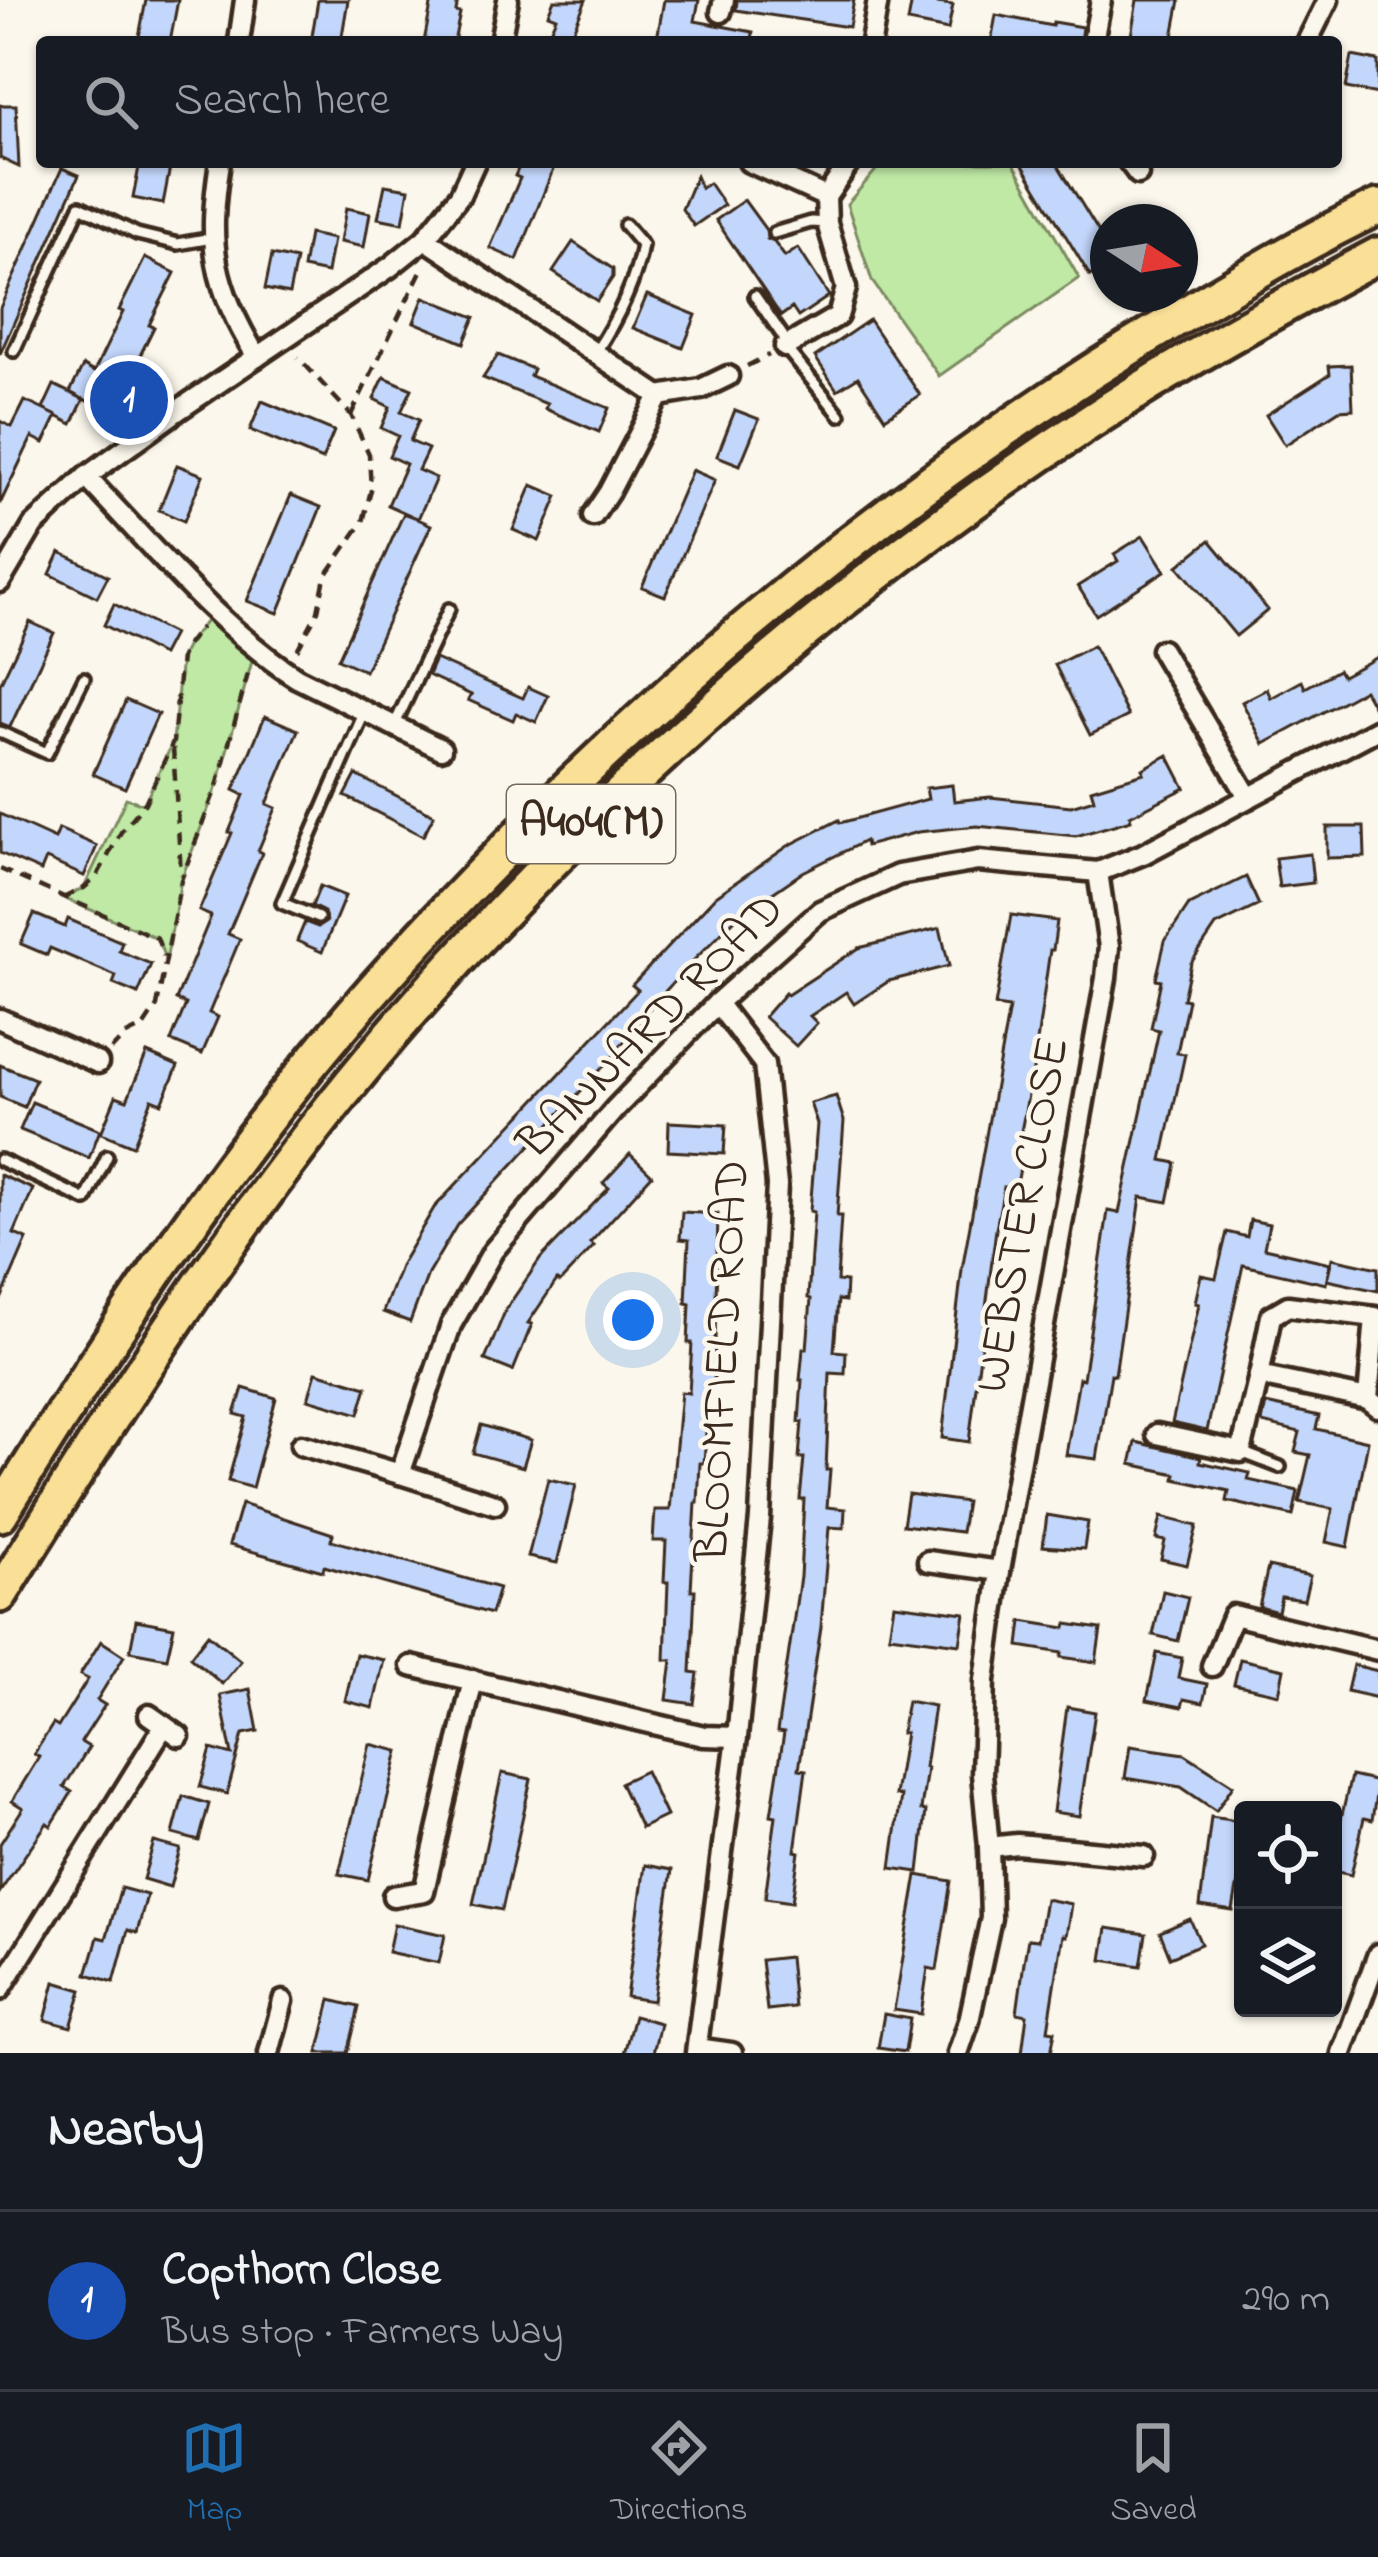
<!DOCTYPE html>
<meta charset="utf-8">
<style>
body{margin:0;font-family:"Indie Flower",sans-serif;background:#20242c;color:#f1f3f6}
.controls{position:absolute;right:36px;bottom:36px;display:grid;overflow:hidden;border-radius:12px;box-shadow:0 3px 9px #0004}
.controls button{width:108px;height:108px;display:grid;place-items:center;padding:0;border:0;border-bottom:3px solid #363941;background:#171b24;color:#f1f3f6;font:60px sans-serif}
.compass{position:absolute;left:1090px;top:204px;width:108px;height:108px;border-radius:50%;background:#171b24;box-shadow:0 3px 9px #0004;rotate:102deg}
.you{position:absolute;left:633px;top:1320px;width:42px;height:42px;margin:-30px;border:9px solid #fff;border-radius:50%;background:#1a73e8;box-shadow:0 0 0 18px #1a73e833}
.badge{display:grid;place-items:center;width:78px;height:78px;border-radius:50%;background:#1f6fb2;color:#fff;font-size:39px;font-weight:700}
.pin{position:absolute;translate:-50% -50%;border:6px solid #fff;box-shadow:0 3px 12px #0006}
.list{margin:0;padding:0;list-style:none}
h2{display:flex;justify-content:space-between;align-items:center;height:156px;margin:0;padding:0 48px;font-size:51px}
h2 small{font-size:39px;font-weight:400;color:#9ea1a6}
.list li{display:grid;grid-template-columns:78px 1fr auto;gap:36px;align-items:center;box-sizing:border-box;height:180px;padding:0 48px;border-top:3px solid #363941}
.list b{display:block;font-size:45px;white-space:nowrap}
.list p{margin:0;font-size:39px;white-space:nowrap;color:#9ea1a6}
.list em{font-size:39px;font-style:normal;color:#9ea1a6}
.icon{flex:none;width:66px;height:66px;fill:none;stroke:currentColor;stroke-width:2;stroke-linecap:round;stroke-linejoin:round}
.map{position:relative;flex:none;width:1378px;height:2053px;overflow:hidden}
.search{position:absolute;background:#171b24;box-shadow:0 3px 9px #0004;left:36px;right:36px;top:36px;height:132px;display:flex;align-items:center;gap:30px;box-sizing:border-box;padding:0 42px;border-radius:12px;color:#9ea1a6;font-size:45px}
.sheet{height:336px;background:#171b24}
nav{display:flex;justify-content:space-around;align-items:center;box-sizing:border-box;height:168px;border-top:3px solid #363941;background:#171b24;font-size:33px;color:#9ea1a6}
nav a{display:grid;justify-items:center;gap:6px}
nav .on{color:#1f6fb2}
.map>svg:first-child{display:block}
</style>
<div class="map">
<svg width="1378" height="2053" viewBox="0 0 1378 2053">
<rect width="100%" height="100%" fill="#fbf7ec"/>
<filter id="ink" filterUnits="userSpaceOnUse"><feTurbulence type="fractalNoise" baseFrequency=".00833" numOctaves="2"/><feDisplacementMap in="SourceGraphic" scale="24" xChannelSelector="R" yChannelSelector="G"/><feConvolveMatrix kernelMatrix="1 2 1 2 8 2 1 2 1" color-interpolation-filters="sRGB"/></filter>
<g filter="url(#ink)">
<!-- green -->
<g fill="#bfe9a5" stroke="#7d8a62" stroke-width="3">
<path d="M883,162H1013L1079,278L939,376L872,281L847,204Z"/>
<path d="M215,610L256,647L218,783L181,880L166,961L157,938L63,898L84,888L126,798L144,804L173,742L181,657L188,643Z"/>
</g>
<!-- building -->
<g fill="#c3d7fc" stroke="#3b2a1e" stroke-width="3">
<path d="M146,0H178L170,42H138Z"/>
<path d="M318,0H348L341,42H311Z"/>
<path d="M432,0H458L456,12L460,13L454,42H424Z"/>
<path d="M554,0H586L568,42H545L556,17L548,14Z"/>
<path d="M664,0H699L695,21L753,32L752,42H675L657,39Z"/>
<path d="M737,0H854L849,27L736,10Z"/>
<path d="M912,0L953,5L948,30L908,22Z"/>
<path d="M1137,0H1180L1172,42H1130Z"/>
<path d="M996,15L1052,26L1053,22L1082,27L1080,42H991Z"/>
<path d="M1352,56L1378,61V94L1346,88Z"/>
<path d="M0,105H16L19,167L0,158Z"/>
<path d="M140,162H171L163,204L133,198Z"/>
<path d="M521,162H556L517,260L490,248L520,178L515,176Z"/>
<path d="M1021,162H1056L1108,247V264L1090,276Z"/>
<path d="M62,168L79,175L0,354V308Z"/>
<path d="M696,176L701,188L709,183L724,205L694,226L682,209Z"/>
<path d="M385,185L409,189L403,223L378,218Z"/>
<path d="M744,200L766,230L767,239L774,242L785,257L798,248L829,296L798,317L792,308L781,316L716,220Z"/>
<path d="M346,208L370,213L364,247L340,242Z"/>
<path d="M309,234L333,239L327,273L303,268Z"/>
<path d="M573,242L613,269V277L597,301L553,272Z"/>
<path d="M272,255L296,260L289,294L265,289Z"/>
<path d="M145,258L175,273L149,325L154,327L128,380L116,375L100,407L84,399L72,424L43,409L54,385L83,399L70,392L83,366L94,372L123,312L119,310Z"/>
<path d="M647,295L696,315L683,348L633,328Z"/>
<path d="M424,297L475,317L464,343L414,322Z"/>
<path d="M869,320L920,395L885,418L858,377L837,390L815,357Z"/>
<path d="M498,355L533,369L530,376L609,408L599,432L545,409L547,404L483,378Z"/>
<path d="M1351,365L1353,409L1339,410L1285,445L1266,415L1330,374L1329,366Z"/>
<path d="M384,377L412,389L401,412L419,420L410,441L428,449L418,470L436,478L418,519L431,525L365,671L338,659L404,513L417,518L388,505L406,464L389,456L398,436L381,428L390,407L374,399Z"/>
<path d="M25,401L57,416L44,443L32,437L0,504V421L12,427Z"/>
<path d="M262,401L334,431L322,460L250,430Z"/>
<path d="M735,410L759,419L740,465L717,456Z"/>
<path d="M177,465L203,475L184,521L159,510Z"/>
<path d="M692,470L715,480L665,596L642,587Z"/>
<path d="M532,485L558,496L539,541L513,530Z"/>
<path d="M291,495L321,507L278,613L247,601Z"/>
<path d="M1143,536L1165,571L1096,615L1078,586L1118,561L1114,554Z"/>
<path d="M1210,540L1268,610L1236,636L1178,566Z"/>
<path d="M60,552L108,576L97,597L50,574Z"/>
<path d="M114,604L173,634L162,655L104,625Z"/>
<path d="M30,622L54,633L10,727L0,723V684Z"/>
<path d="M1093,646L1128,716L1090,735L1055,665Z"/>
<path d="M1378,657V715L1364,690L1264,744L1242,702L1267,689L1271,698L1302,681L1305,688L1338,670L1342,676Z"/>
<path d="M435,659L523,698L528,687L548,696L536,722L516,713L513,720L468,700L471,695L428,675Z"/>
<path d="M126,700L158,714L125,788L93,774Z"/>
<path d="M265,716L298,730L267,804L276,808L258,851L262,853L228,934L240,939L209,1013L218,1017L202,1054L171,1041L186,1004L176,1000L211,916L199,911L232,833L229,832L244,795L234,790Z"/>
<path d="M1168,755L1185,788L1130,816L1131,820L1076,836L977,826L918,832L866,846L865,841L803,872L736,918L689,965L639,1020L642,1023L614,1052L615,1054L457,1225L428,1274L410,1322L383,1312L401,1264L434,1208L638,990L632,985L716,896L788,846L839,820L840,823L928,799L926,788L952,785L954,801L990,797L1071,806L1094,799L1091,789L1144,773L1143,769Z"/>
<path d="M356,775L434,815L423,836L345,796Z"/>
<path d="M0,814L55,839L59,829L97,846L84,876L46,859L41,871L0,853Z"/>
<path d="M1327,827H1364L1365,857L1327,858Z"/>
<path d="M1310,854L1313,883L1279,887L1275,858Z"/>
<path d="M1246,877L1259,905L1216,926L1191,963L1183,999L1188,1000L1177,1053L1185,1054L1162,1160L1176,1163L1168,1202L1141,1197L1115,1375L1111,1374L1097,1459L1066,1455L1079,1378L1083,1379L1108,1211L1119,1213L1159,1030L1151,1028L1161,980L1156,979L1165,941L1189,905Z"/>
<path d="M320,886L345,896L322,952L297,941L305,922L318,927L326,922L324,912L312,906Z"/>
<path d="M34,914L65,927L68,919L122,942L119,951L151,964L138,994L113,984L116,976L50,948L47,955L21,944Z"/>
<path d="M1011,915L1057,921L1053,950H1050L1033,1070L1015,1162L1021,1163L1016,1189L1004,1187L996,1229L969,1442L942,1438L962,1269L1009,1008L995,1006Z"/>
<path d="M940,928L949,966L889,981L854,1004L846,992L810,1016L817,1023L796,1046L764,1017L785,993L787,995L859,948Z"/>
<path d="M147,1053L178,1066L162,1103L152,1099L133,1146L101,1133L116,1096L127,1100Z"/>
<path d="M0,1065L35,1079L24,1107L0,1097Z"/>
<path d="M836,1096L844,1121L837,1216H841L837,1281L846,1282L845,1301L838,1300L834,1351L846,1352L845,1374L830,1373L826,1470H830L827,1507L845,1509L844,1528L829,1527L821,1627L799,1769L806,1770L795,1851L799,1852L792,1902L765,1898L776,1816L771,1815L784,1733L777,1732L800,1577L804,1499H800L804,1458H799L802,1422H799L802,1380H800L803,1349H807L811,1299L808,1298L814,1212L810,1211L817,1124L810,1103Z"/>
<path d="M32,1102L100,1130L89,1158L20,1130Z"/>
<path d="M669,1122L726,1125L724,1154L668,1151Z"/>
<path d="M630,1154L652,1175L590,1243L594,1246L560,1282L557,1280L528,1323L532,1324L513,1371L485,1360L506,1309L541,1258L609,1188L603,1183Z"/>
<path d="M0,1175L33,1189L14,1234L27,1239L0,1302Z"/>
<path d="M682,1212L718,1214L714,1385H709L704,1463H700L698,1503H696L691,1590H695L691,1672L698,1673L694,1704L667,1700L672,1660H665L668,1582H664L666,1541H653L655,1510H670L681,1392L689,1393L692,1343H688L690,1304L686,1303L689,1240L680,1239Z"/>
<path d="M1250,1220L1269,1224L1264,1248L1330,1263L1326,1284L1243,1265L1207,1431L1172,1423L1199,1304L1195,1303L1201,1275L1216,1278L1227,1232L1247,1237Z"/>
<path d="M1332,1258L1378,1268V1291L1327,1280Z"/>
<path d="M316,1372L367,1387L359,1414L308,1399Z"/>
<path d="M243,1388L276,1398L252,1488L228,1481L246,1417L235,1414Z"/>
<path d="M1266,1404L1319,1416L1316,1429L1368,1441L1348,1547L1326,1542L1333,1509L1299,1502L1310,1455L1295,1452L1300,1432L1262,1423Z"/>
<path d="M481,1425L531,1440L523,1467L473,1453Z"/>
<path d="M1136,1442L1201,1457L1200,1462L1250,1473L1248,1480L1298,1491L1293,1516L1227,1501L1229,1491L1175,1479L1176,1474L1131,1464Z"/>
<path d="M548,1479L576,1485L557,1563L528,1557Z"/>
<path d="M908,1494L966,1502L961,1532L903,1525Z"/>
<path d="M241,1504L333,1534L331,1540L499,1588L491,1614L324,1566L323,1571L229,1545Z"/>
<path d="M1047,1515L1088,1522L1084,1549L1043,1546Z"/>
<path d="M1161,1517L1197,1526L1187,1565L1161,1559L1165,1541L1156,1539Z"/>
<path d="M1268,1567L1310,1576L1304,1600L1281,1597L1278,1612L1259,1607Z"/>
<path d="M1163,1591L1188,1597L1178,1641L1153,1635Z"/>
<path d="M894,1604L965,1613L960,1644L889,1635Z"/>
<path d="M136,1620L174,1627L167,1658L130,1651Z"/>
<path d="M1022,1621L1066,1628L1067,1624L1101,1629L1096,1662L1061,1657L1062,1653L1019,1646Z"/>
<path d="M208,1634L241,1661L222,1684L190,1657Z"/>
<path d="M101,1641L124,1656L97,1700L105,1705L81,1742L89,1747L64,1787L72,1792L51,1826L47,1823L0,1892V1844L23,1808L12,1801L39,1757L34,1754L53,1724L58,1727L88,1679L80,1675Z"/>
<path d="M1157,1653L1182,1658L1178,1678L1207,1684L1203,1703L1184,1699L1182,1707L1147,1700Z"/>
<path d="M356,1654L384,1660L373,1708L345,1701Z"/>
<path d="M1240,1659L1284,1669L1279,1694L1234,1684Z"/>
<path d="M1353,1665L1378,1671V1698L1347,1691Z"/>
<path d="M250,1689L258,1731L243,1734L227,1794L200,1787L211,1749L232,1755L220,1695Z"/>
<path d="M907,1701L934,1706L925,1767L927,1768L921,1810L926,1811L919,1872L891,1868L901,1796L895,1795L905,1733H901Z"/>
<path d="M1067,1707L1095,1712L1079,1816L1053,1812Z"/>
<path d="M370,1744L399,1751L368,1880L339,1874Z"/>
<path d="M1130,1746L1185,1754L1233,1785L1216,1811L1181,1787L1125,1778Z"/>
<path d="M645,1771L666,1816L641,1828L620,1783Z"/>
<path d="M502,1773L531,1779L502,1910L473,1904Z"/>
<path d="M1351,1776L1378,1782L1372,1820L1364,1818L1351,1875L1333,1871V1831L1338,1832Z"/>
<path d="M183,1796L209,1804L199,1841L173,1834Z"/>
<path d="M1211,1817L1243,1822V1852L1233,1911L1200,1906Z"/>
<path d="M154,1842L180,1849L170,1887L143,1879Z"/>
<path d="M645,1865L672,1870L653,2001L626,1997Z"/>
<path d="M917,1875L951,1881L937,1970L928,1968L921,2014L894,2010Z"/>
<path d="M121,1888L147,1895L137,1933L128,1930L114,1982L87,1974L98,1937L106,1939Z"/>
<path d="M1045,1899L1071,1904L1066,1936L1063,1935L1048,2030L1055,2031L1051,2053H1022L1027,2015L1017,2013L1024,1962L1028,1939L1038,1940Z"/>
<path d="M1190,1919L1201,1944L1170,1957L1160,1932Z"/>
<path d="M394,1924L445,1935L439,1963L388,1952Z"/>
<path d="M1107,1928L1146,1934L1141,1966L1102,1960Z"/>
<path d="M789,1957L794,2007L767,2010L761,1960Z"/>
<path d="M55,1982L82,1990L71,2027L45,2020Z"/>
<path d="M331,2000L359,2007L348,2053H318Z"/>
<path d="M884,2014L910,2019L905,2052L878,2048Z"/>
<path d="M634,2016L660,2023L653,2053H624Z"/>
</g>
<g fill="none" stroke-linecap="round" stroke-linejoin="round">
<!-- lane casing -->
<g stroke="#3b2a1e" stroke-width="18">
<g id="lane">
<path d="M774,233L811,222L827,223"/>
<path d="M755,296L789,345"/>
<path d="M785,347L840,415"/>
<path d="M14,351L80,206L137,234L178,244L212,238"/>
<path d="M595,353C616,321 636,283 642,245L625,225"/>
<path d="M395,724L449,609"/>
<path d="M0,732L47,753L84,678"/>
<path d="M318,918L282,903L365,711"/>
<path d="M0,1160L86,1200L107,1156"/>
<path d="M1241,1452L1280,1467"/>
</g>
</g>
<!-- street casing -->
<g stroke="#3b2a1e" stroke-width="27">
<g id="street">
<path d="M721,12L724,0"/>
<path d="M239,42L245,0"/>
<path d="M500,42L508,0"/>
<path d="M871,42L878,0"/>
<path d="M1093,42L1101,0"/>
<path d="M1307,42L1328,0"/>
<path d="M220,162C207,245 213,285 257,357"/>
<path d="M749,162L826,197"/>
<path d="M1129,162L1138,174"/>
<path d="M425,239L659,396"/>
<path d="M785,347L838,316L846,288L827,223L826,197L850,162"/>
<path d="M86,477C149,543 221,630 297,678L441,749"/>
<path d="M593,516L609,492L659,396L701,389L728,376"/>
<path d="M0,582L33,526L86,477L180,409L390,267L425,239L460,195L475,162"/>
<path d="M1161,650L1249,798"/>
<path d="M0,1019L98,1063"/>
<path d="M1368,1399L1375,1317L1288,1306L1271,1316L1259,1376L1368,1399L1378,1407"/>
<path d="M1157,1434L1241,1452L1259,1376"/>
<path d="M301,1445L400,1474"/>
<path d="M495,1504L400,1474L451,1325L493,1251L615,1109L717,1003L820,911L898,875L978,861L1098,872L1143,854L1378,729"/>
<path d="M928,1561L1000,1571"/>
<path d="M411,1666L704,1736L737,1737"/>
<path d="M1212,1666L1233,1615L1378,1650"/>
<path d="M149,1715L179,1736"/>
<path d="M989,1847L1017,1844L1144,1856"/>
<path d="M393,1896L424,1891L473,1680"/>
<path d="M0,1990L164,1726"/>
<path d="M697,2048L732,2053"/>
<path d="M269,2053L283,2001"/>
<path d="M696,2053L737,1737L760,1518L777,1185L764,1064L717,1003"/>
<path d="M958,2053L969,2021L991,1918L989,1847L982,1774L985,1680L1000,1571L1106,978L1109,947L1098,872"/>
<path d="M1342,2053L1378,1954"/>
</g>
</g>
<!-- highway casing -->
<g stroke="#3b2a1e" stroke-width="42">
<g id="highway">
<path d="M0,1514C95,1360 193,1209 307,1068C384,973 469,884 557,798C745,616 950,454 1175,320C1242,280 1308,240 1378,207"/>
<path d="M0,1595C129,1386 261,1180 424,997C619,778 845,582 1090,422C1183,361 1280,307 1378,255"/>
</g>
</g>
<!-- path -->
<g stroke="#3b2a1e" stroke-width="4.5" stroke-dasharray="12 9" stroke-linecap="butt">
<path d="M747,366L769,355"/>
<path d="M351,415L422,269"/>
<path d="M297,650L318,611L325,577L363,522L371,490L369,454L351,415L298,357"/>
<path d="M173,748L181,874"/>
<path d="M0,869L157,938L164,957"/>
<path d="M63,898L84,888L96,878L121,832L145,803L173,742L181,657L188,643L201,627"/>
<path d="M111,1050L124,1036L143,1027L157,1006L181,880L218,783L249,670"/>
</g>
<!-- lane -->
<use href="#lane" stroke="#fbf7ec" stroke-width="9"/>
<!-- street -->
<use href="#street" stroke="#fbf7ec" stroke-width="18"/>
<!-- highway -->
<use href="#highway" stroke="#fadf96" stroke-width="33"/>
</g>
</g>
<g text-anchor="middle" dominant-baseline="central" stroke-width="9" stroke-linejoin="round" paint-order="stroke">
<!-- shield labels -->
<rect fill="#fbf7ec" stroke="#75685c" stroke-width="3" x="507" y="785" width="168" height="78" rx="9"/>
<g font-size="45" font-weight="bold" fill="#3b2a1e">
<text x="591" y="824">A404(M)</text>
</g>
<!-- street labels -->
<g font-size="48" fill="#3b2a1e" stroke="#fbf7ec">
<text transform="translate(652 1027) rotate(-45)">BANNARD ROAD</text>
<text transform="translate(1024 1215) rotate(-80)">WEBSTER CLOSE</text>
<text transform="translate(724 1361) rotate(-87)">BLOOMFIELD ROAD</text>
</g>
</g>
</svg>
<div class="controls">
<button><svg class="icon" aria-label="locate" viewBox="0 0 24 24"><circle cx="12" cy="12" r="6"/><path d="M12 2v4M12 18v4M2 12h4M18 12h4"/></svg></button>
<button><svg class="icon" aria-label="layers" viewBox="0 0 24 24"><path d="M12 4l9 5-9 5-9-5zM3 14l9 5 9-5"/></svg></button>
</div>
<svg class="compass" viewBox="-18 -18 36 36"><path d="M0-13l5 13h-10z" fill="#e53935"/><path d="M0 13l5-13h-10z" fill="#9ea1a6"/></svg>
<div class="you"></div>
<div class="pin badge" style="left:129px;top:400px;background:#1a4fb4">1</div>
<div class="search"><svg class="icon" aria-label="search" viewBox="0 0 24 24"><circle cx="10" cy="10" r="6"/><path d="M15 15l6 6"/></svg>Search here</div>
</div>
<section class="sheet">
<h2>Nearby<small></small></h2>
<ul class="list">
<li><span class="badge" style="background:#1a4fb4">1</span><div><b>Copthorn Close</b><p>Bus stop · Farmers Way</p></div><em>290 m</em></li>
</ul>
</section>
<nav>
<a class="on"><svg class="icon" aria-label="map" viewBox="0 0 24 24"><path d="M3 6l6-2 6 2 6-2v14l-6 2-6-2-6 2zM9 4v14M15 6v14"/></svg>Map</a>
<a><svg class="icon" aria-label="directions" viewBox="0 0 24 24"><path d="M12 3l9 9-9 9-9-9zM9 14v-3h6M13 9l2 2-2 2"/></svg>Directions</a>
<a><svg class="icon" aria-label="saved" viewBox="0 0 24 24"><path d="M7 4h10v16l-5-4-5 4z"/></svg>Saved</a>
</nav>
